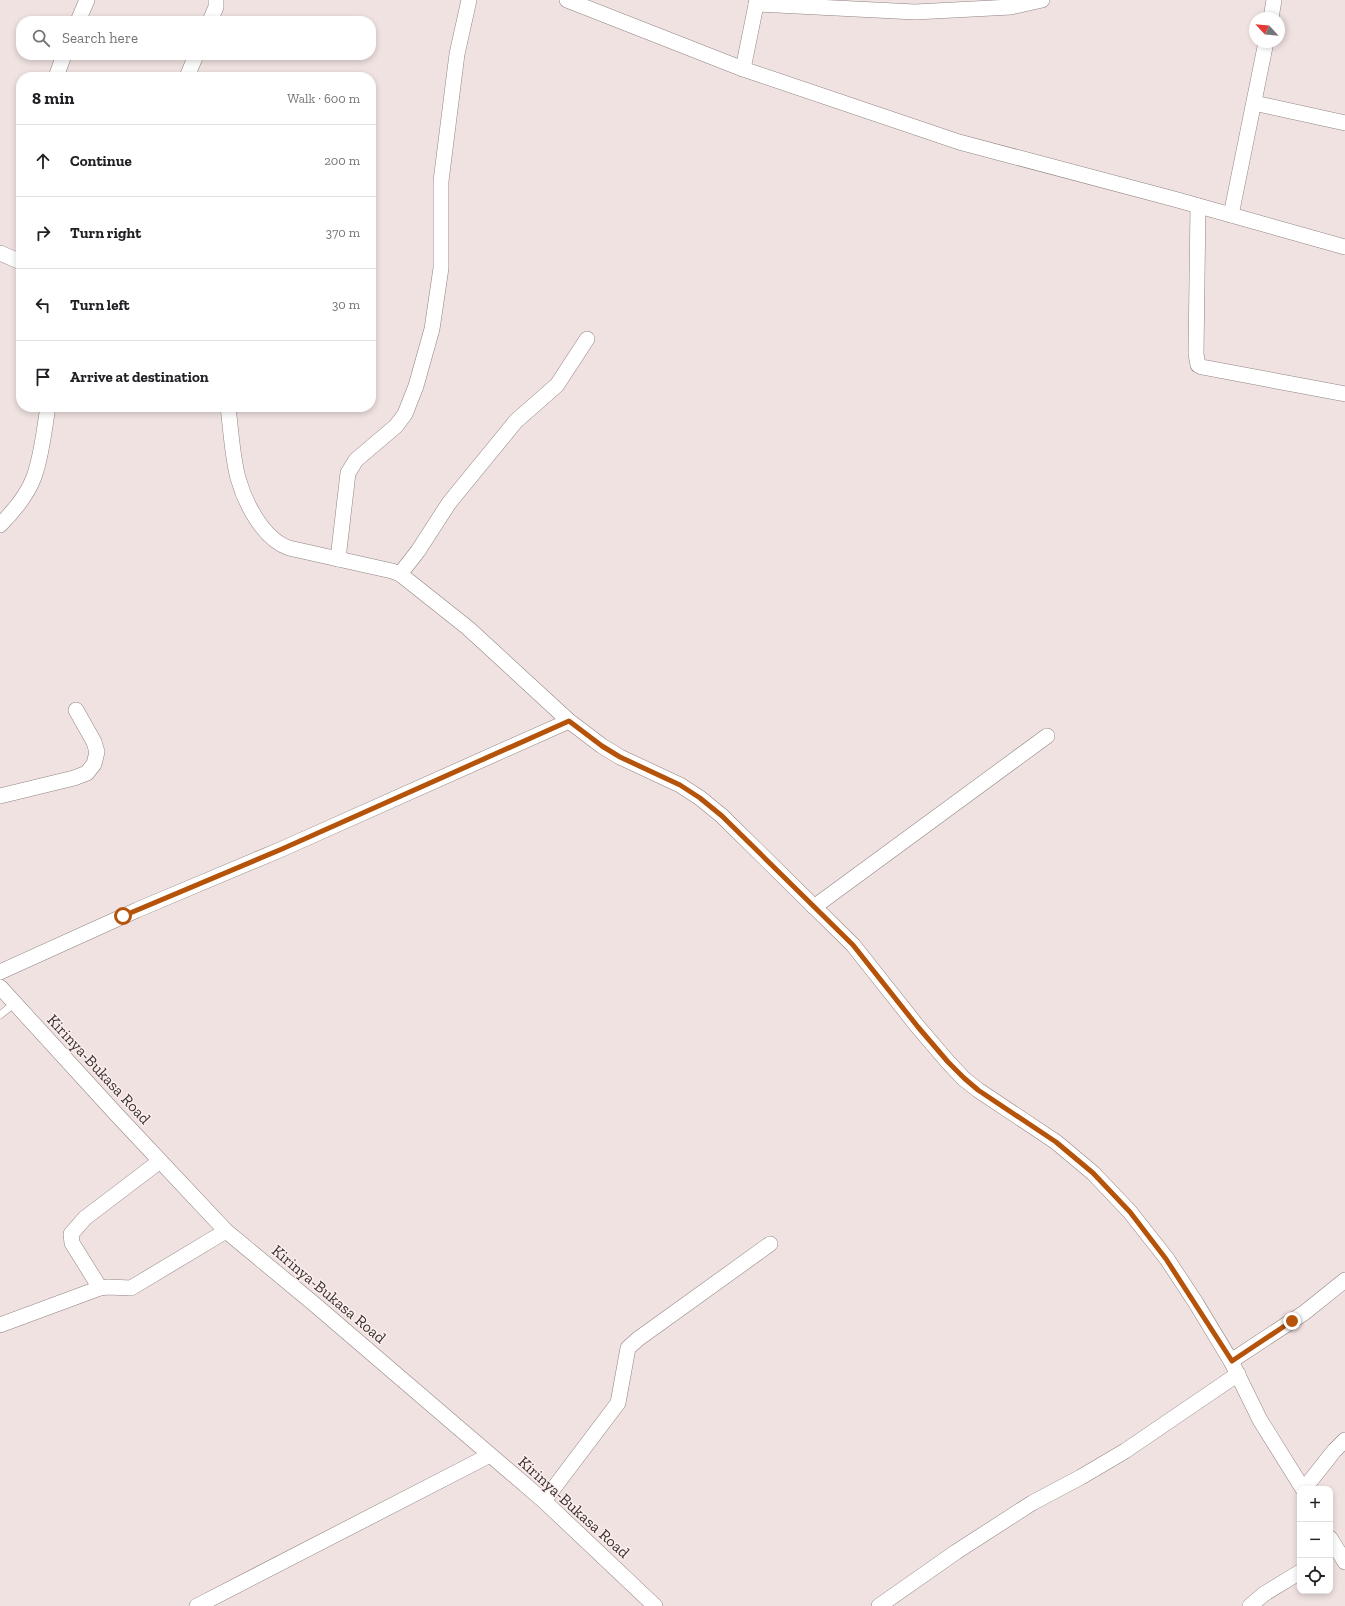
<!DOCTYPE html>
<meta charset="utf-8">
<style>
body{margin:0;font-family:"Zilla Slab",serif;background:#f6f6f6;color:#202124}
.controls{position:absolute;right:12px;bottom:12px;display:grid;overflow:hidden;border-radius:8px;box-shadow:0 2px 6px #0003}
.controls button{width:36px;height:36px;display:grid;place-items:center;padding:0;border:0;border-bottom:1px solid #e0e0e0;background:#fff;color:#202124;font:20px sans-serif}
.compass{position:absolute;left:1249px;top:12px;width:36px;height:36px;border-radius:50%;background:#fff;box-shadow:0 2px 6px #0003;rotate:296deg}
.stop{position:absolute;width:12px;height:12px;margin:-9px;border:3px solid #b45309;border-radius:50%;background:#fff}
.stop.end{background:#b45309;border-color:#fff;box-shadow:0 1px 4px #0008}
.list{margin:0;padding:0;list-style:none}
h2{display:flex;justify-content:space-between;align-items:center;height:52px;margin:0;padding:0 16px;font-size:17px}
h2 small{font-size:13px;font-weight:400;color:#757577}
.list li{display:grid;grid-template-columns:26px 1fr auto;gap:12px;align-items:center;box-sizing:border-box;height:72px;padding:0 16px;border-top:1px solid #e0e0e0}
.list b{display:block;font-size:15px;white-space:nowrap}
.list em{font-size:13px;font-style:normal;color:#757577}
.icon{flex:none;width:22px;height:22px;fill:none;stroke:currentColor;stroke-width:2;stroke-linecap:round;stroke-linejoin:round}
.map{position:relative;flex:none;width:1345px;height:1606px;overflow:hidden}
.search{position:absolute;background:#fff;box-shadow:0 2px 6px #0003;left:16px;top:16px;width:360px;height:44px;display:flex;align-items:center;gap:10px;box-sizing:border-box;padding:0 14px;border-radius:16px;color:#757577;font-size:15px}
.panel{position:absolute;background:#fff;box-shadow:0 2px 6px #0003;left:16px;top:72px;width:360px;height:340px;border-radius:16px}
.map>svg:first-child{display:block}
</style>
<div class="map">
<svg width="1345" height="1606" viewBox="0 0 1345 1606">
<rect width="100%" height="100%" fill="#efe2e0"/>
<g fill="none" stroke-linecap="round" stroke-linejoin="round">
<!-- lane casing -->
<g stroke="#908482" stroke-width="8">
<path id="lane" d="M0,1015L15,1003"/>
</g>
<!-- street casing -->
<g stroke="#908482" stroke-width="16">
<g id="street">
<path d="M567,0L743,69L959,142L1174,199L1345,247"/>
<path d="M756,4L915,12L1011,7L1042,0"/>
<path d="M1271,18L1274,0"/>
<path d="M78,21L87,0"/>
<path d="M210,21L216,7V0"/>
<path d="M743,69L757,0"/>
<path d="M56,77L64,55"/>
<path d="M187,77L196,55"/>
<path d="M1254,103L1345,123"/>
<path d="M1198,206L1196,354L1198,365L1202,367L1345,394"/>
<path d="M1231,215L1266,42"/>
<path d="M0,253L21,262"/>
<path d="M228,407C231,430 232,455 238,478C245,503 263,539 289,548L392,571L400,574L468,628L569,721L602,746L620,757L680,785L700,798L722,816L853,945L918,1027L948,1062L964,1079L978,1090L1056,1142L1093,1173L1130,1212L1167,1259L1196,1303L1231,1361L1260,1420L1303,1489"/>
<path d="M0,525C14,511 27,496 34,477C42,455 44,430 48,407"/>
<path d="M338,559L348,473L356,460L396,426L405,414L416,386L432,329L441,268V181L457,54L469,0"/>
<path d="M400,574L418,551L449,503L516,421L557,385L587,339"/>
<path d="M0,796L74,778L87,773L94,764L97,752L94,742L76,710"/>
<path d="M814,907L1047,736"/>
<path d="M0,972L137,910L282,849L569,721"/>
<path d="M0,987L117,1115L226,1231L313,1303L544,1501L655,1606"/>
<path d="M100,1288L72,1243L71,1234L85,1218L160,1161"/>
<path d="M0,1325L100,1288L108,1287L131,1288L226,1231"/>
<path d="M1231,1361L1304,1313L1345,1280"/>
<path d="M1304,1489L1334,1451L1345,1440"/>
<path d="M544,1501L618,1403L628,1348L638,1339L770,1244"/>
<path d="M1330,1538L1345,1562"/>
<path d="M197,1606L490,1455"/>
<path d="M879,1606L956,1552L1032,1503L1081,1477L1125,1451L1238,1374"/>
<path d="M1250,1606L1264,1594L1300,1572"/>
</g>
</g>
<!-- lane -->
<use href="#lane" stroke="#fff" stroke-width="7"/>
<!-- street -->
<use href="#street" stroke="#fff" stroke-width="15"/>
</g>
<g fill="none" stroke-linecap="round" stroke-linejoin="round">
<!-- route -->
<path stroke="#b45309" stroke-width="5" d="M123,916L282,849L569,721L602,746L620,757L680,785L700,798L722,816L853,945L918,1027L948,1062L964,1078L978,1090L1056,1142L1093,1173L1130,1212L1166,1259L1232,1361L1292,1321"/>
</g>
<g text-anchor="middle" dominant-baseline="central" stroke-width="3" stroke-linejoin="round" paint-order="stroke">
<!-- street labels -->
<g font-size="16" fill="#373231" stroke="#fdefed">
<text transform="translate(99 1069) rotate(47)">Kirinya-Bukasa Road</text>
<text transform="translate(329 1294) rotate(40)">Kirinya-Bukasa Road</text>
<text transform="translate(574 1507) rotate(42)">Kirinya-Bukasa Road</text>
</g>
</g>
</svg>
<div class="controls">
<button>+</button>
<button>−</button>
<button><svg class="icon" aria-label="locate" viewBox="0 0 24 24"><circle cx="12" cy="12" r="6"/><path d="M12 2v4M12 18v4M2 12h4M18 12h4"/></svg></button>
</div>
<svg class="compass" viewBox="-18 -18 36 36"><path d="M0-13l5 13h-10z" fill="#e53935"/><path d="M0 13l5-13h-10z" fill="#757577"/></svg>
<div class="stop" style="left:123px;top:916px"></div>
<div class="stop end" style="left:1292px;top:1321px"></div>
<div class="search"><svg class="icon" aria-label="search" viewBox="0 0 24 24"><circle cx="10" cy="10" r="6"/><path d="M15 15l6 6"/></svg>Search here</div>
<section class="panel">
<h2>8 min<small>Walk · 600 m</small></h2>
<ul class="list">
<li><svg class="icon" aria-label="ahead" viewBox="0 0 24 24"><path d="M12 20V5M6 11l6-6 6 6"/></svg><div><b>Continue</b></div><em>200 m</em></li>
<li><svg class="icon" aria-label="right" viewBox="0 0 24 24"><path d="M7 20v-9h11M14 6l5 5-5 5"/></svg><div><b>Turn right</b></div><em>370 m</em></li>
<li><svg class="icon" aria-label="left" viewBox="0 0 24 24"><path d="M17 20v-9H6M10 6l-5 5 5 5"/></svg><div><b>Turn left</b></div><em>30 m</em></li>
<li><svg class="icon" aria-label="arrive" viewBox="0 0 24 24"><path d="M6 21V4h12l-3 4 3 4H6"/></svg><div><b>Arrive at destination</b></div></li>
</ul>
</section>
</div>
